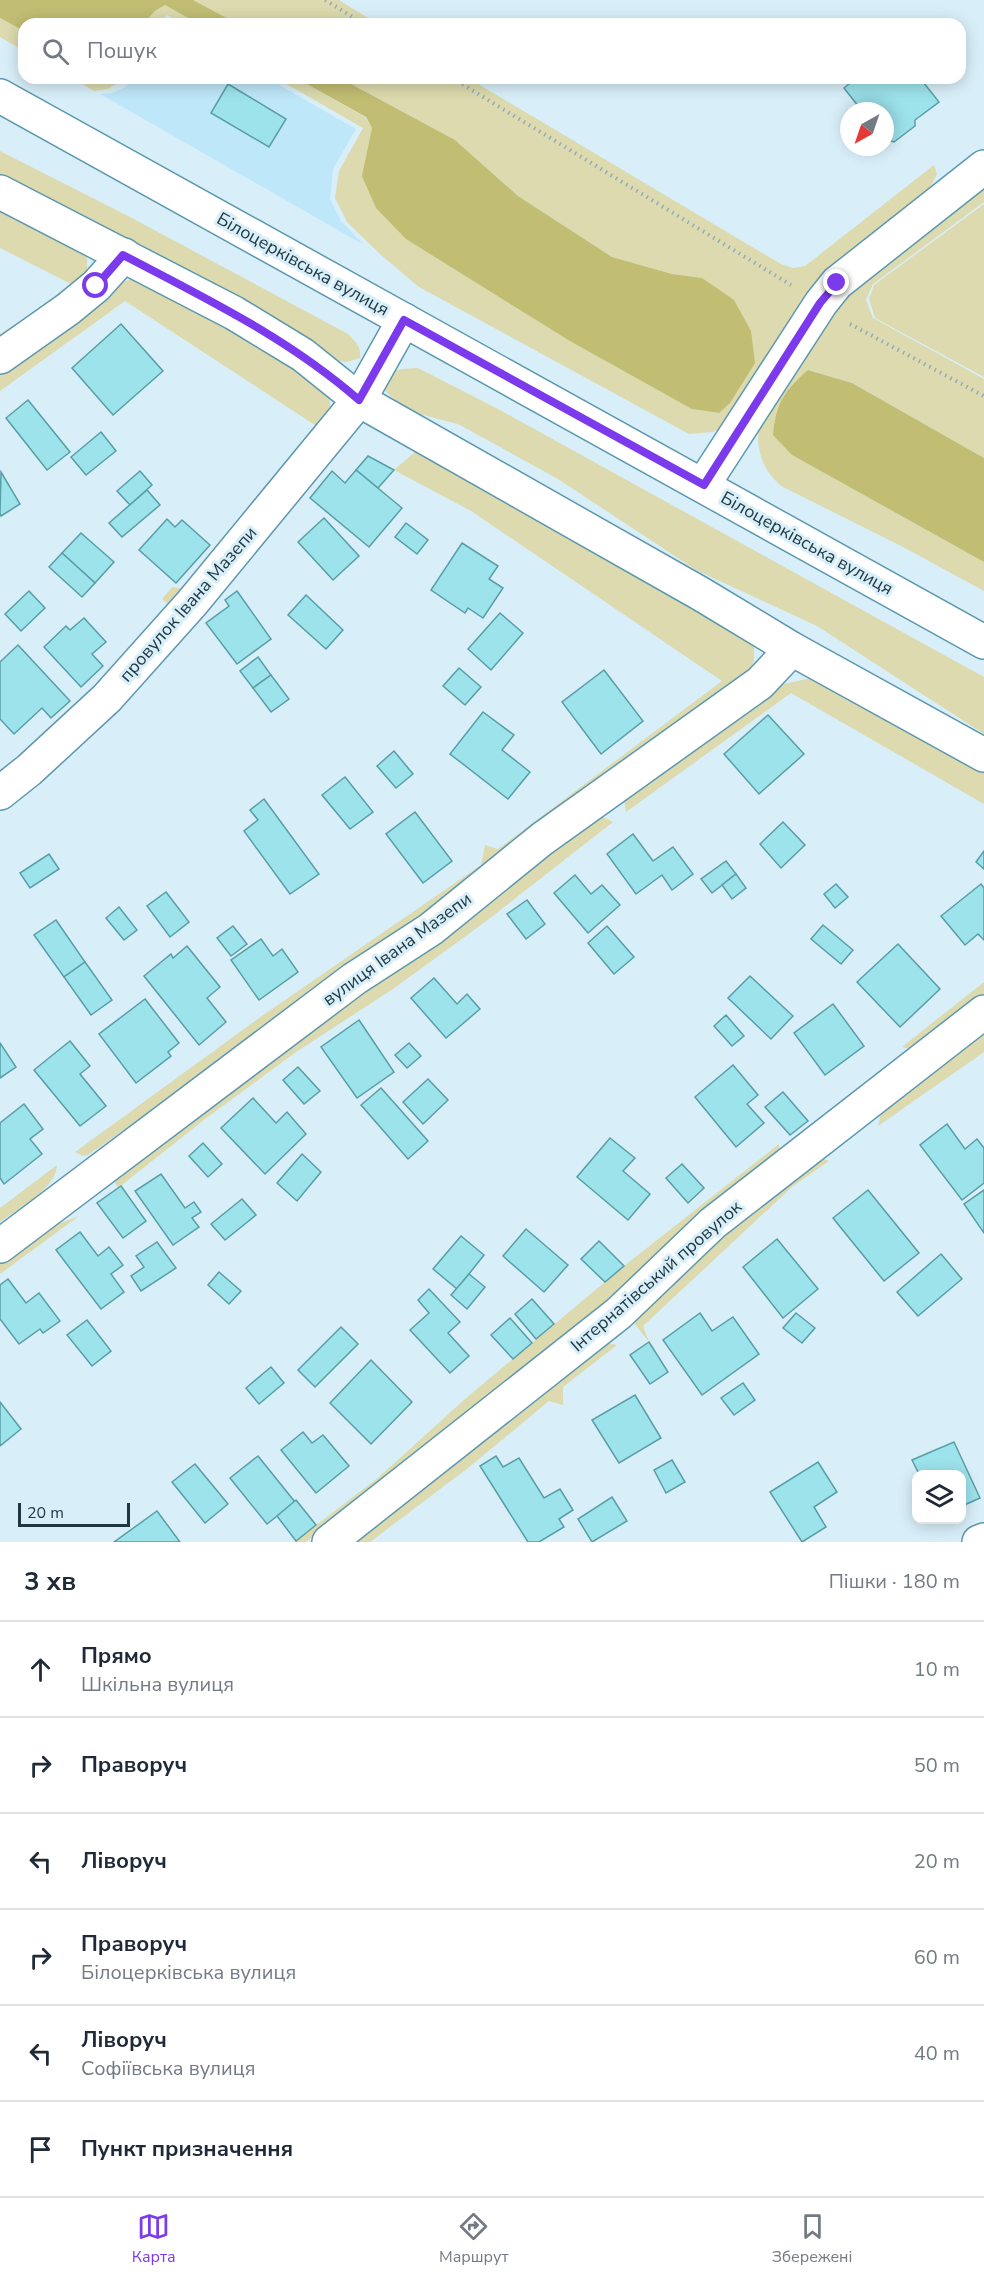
<!DOCTYPE html>
<html lang="uk">
<meta charset="utf-8">
<style>
body{margin:0;font-family:"Nunito Sans",sans-serif;background:#f6f6f7;color:#1f2937}
.controls{position:absolute;right:18px;bottom:18px;display:grid;overflow:hidden;border-radius:12px;box-shadow:0 3px 15px #0003}
.controls button{width:54px;height:54px;display:grid;place-items:center;padding:0;border:0;border-bottom:2px solid #e0e1e3;background:#fff;color:#1f2937;font:30px sans-serif}
.compass{position:absolute;left:840px;top:102px;width:54px;height:54px;border-radius:50%;background:#fff;box-shadow:0 3px 15px #0003;rotate:220deg}
.scale{position:absolute;left:18px;bottom:15px;width:112px;box-sizing:border-box;padding-left:6px;border:3px solid #1e3741;border-top:0;font-size:16px;line-height:21px;white-space:nowrap;color:#1e3741;-webkit-text-stroke:4px #d8eff9;paint-order:stroke}
.stop{position:absolute;width:18px;height:18px;margin:-14px;border:4px solid #7c3aed;border-radius:50%;background:#fff}
.stop.end{background:#7c3aed;border-color:#fff;box-shadow:0 2px 6px #0008}
.list{margin:0;padding:0;list-style:none}
h2{display:flex;justify-content:space-between;align-items:center;height:78px;margin:0;padding:0 24px;font-size:26px}
h2 small{font-size:20px;font-weight:400;color:#747a83}
.list li{display:grid;grid-template-columns:39px 1fr auto;gap:18px;align-items:center;box-sizing:border-box;height:96px;padding:0 24px;border-top:2px solid #e0e1e3}
.list b{display:block;font-size:22px;white-space:nowrap}
.list p{margin:0;font-size:20px;white-space:nowrap;color:#747a83}
.list em{font-size:20px;font-style:normal;color:#747a83}
.icon{flex:none;width:33px;height:33px;fill:none;stroke:currentColor;stroke-width:2;stroke-linecap:round;stroke-linejoin:round}
.map{position:relative;flex:none;width:984px;height:1542px;overflow:hidden}
.search{position:absolute;background:#fff;box-shadow:0 3px 15px #0003;left:18px;right:18px;top:18px;height:66px;display:flex;align-items:center;gap:15px;box-sizing:border-box;padding:0 21px;border-radius:18px;color:#747a83;font-size:22px}
.sheet{height:654px;background:#fff}
nav{display:flex;justify-content:space-around;align-items:center;box-sizing:border-box;height:84px;border-top:2px solid #e0e1e3;background:#fff;font-size:16px;color:#747a83}
nav a{display:grid;justify-items:center;gap:3px}
nav .on{color:#7c3aed}
.map>svg:first-child{display:block}
</style>
<div class="map">
<svg width="984" height="1542" viewBox="0 0 984 1542">
<rect width="100%" height="100%" fill="#d8eff9"/>
<!-- built -->
<path fill="#bee7f9" d="M131,78H267L356,129L333,169L330,199L341,221L364,245L100,94L112,93L126,87Z"/>
<!-- green -->
<g fill="#dcdaae">
<path d="M193,0H339L378,24H238Z"/>
<path d="M165,5L199,24H182L167,15L161,24H143L155,11Z"/>
<path d="M0,18L24,31V51L0,37Z"/>
<path d="M72,78H125L108,89L94,91Z"/>
<path d="M276,78H296L365,117L372,128L371,138L692,409L718,413L730,403L702,278L672,274L612,257L518,196L455,140L340,78H468L781,264L793,268L805,266L934,165L937,174L931,186L728,423L713,432L689,434L419,287L381,255L347,222L335,198L339,171L363,128Z"/>
<path d="M0,151L130,217L348,334C355,341 362,347 360,358L347,362L332,360L0,176Z"/>
<path d="M984,182V202L873,284L866,300L873,318L984,379V458L852,383L809,370L792,455L984,562V591L903,547L783,487C763,472 754,448 760,423L840,295Z"/>
<path d="M0,204L82,247L87,258V280L0,347V334L75,286L0,248Z"/>
<path d="M984,204V377L875,318L869,299L874,285Z"/>
<path d="M134,278L280,354L329,395L331,415L171,607L162,599L172,587L186,589L318,427L125,301L0,391V369L118,284Z"/>
<path d="M418,368L496,408L984,677V734L817,626L696,570L558,479L458,424L419,414L400,404L384,390L382,380L387,373L402,369Z"/>
<path d="M422,446L754,644V660L748,677L218,1064L88,1155L83,1156L75,1152L259,1018L481,865L485,845L498,849L722,681L471,511L394,470Z"/>
<path d="M824,675L984,760V804L791,693L626,812L624,799L765,695L784,684Z"/>
<path d="M597,817H603L613,822L485,922L393,989L296,1052L205,1119L118,1188L115,1183V1178Z"/>
<path d="M984,982V996L911,1049L902,1047Z"/>
<path d="M984,1028V1052L878,1126L881,1113L895,1097Z"/>
<path d="M779,1144V1149L772,1157L593,1315L306,1542H294L379,1477L465,1399L624,1266Z"/>
<path d="M821,1158L829,1161L792,1187L643,1326L649,1342L634,1323L635,1311L711,1241Z"/>
<path d="M57,1165C57,1188 17,1209 0,1222V1208Z"/>
<path d="M79,1216L0,1274V1258L50,1227Z"/>
<path d="M607,1343L617,1345L563,1387V1405L549,1401L468,1468L370,1542H340Z"/>
</g>
<!-- forest -->
<g fill="#c1bd73">
<path d="M0,0H193L238,24H199L165,5L155,11L143,24H24V31L0,18Z"/>
<path d="M296,78H340L455,140L518,196L612,257L672,274L702,278L734,300L751,331L755,363L730,403L719,413L692,409L570,341L406,239L376,208L362,176L372,128L366,117Z"/>
<path d="M808,370L852,383L984,458V562L792,455L773,435C776,403 784,391 808,370Z"/>
</g>
<!-- building -->
<g fill="#9de3ec" stroke="#599ea6" stroke-width="1.5">
<path d="M856,78H920L939,102L915,120V126L894,142L891,141L885,133V111H862L844,88Z"/>
<path d="M228,84L286,119L269,147L211,113Z"/>
<path d="M121,324L163,371L113,415L72,368Z"/>
<path d="M28,400L70,452L47,470L6,418Z"/>
<path d="M101,432L116,451L86,475L71,457Z"/>
<path d="M368,456L394,470L378,488L356,470Z"/>
<path d="M356,470L402,508L369,547L310,498L332,471L345,483Z"/>
<path d="M140,471L152,485L130,505L117,491Z"/>
<path d="M1,472L20,504L1,516L0,513Z"/>
<path d="M147,490L160,505L122,537L109,523Z"/>
<path d="M324,518L359,556L333,580L298,542Z"/>
<path d="M167,519L175,527L182,520L210,545L176,583L139,550Z"/>
<path d="M406,523L428,540L417,554L395,537Z"/>
<path d="M81,533L114,562L95,583L62,553Z"/>
<path d="M462,543L498,566L489,579L503,588L483,618L468,608L465,613L431,590Z"/>
<path d="M62,553L95,583L82,597L49,567Z"/>
<path d="M29,591L45,608L21,631L5,614Z"/>
<path d="M237,591L271,639L237,664L206,623L229,606L225,600Z"/>
<path d="M306,595L343,630L326,649L288,615Z"/>
<path d="M500,613L523,633L491,670L468,649Z"/>
<path d="M84,618L106,642L92,654L103,666L81,687L44,647L66,626L70,630Z"/>
<path d="M18,645L70,701L51,718L42,708L14,734L0,719V662Z"/>
<path d="M258,657L271,675L253,688L240,671Z"/>
<path d="M459,668L481,687L465,705L443,686Z"/>
<path d="M604,670L643,721L601,754L562,702Z"/>
<path d="M271,675L289,699L271,712L253,688Z"/>
<path d="M483,712L514,735L502,750L530,772L508,799L450,754Z"/>
<path d="M768,715L804,754L759,794L724,754Z"/>
<path d="M394,751L413,774L396,788L377,766Z"/>
<path d="M345,777L373,812L350,829L322,795Z"/>
<path d="M264,799L319,874L290,894L244,831L258,820L250,810Z"/>
<path d="M415,812L452,861L423,883L386,834Z"/>
<path d="M783,822L805,845L781,868L760,844Z"/>
<path d="M633,834L653,861L673,847L693,874L672,890L662,875L636,894L607,854Z"/>
<path d="M984,851V869L976,862Z"/>
<path d="M49,854L59,869L30,888L20,873Z"/>
<path d="M726,861L736,874L712,893L701,879Z"/>
<path d="M736,874L746,888L732,899L722,885Z"/>
<path d="M575,875L591,894L602,885L620,905L588,933L554,893Z"/>
<path d="M836,884L848,897L835,908L824,894Z"/>
<path d="M981,884L984,888V940L978,934L965,945L941,916Z"/>
<path d="M166,892L189,922L170,937L147,906Z"/>
<path d="M527,900L545,924L526,939L507,914Z"/>
<path d="M119,907L137,930L124,940L106,918Z"/>
<path d="M56,920L85,962L64,977L34,935Z"/>
<path d="M823,925L853,950L841,964L811,939Z"/>
<path d="M233,926L247,944L231,956L217,938Z"/>
<path d="M607,926L634,957L614,974L588,943Z"/>
<path d="M261,939L273,956L282,949L298,972L259,1000L231,960Z"/>
<path d="M898,944L940,989L900,1027L857,982Z"/>
<path d="M187,946L220,987L207,998L226,1022L199,1045L144,976L171,954L173,958Z"/>
<path d="M85,962L112,1000L91,1015L64,977Z"/>
<path d="M750,976L793,1016L771,1039L728,998Z"/>
<path d="M434,978L457,1004L467,994L480,1009L446,1038L411,998Z"/>
<path d="M145,999L179,1043L168,1052L171,1056L136,1083L99,1034Z"/>
<path d="M833,1004L864,1046L825,1075L794,1033Z"/>
<path d="M726,1015L744,1036L732,1046L714,1026Z"/>
<path d="M359,1020L394,1072L357,1098L321,1047Z"/>
<path d="M70,1041L90,1066L80,1074L106,1106L80,1126L34,1070Z"/>
<path d="M0,1043L16,1067L0,1078Z"/>
<path d="M409,1043L421,1056L407,1068L395,1055Z"/>
<path d="M733,1065L758,1095L747,1104L764,1123L736,1147L695,1097Z"/>
<path d="M298,1067L320,1091L304,1104L283,1080Z"/>
<path d="M428,1079L448,1100L423,1124L403,1102Z"/>
<path d="M381,1088L428,1141L408,1159L361,1105Z"/>
<path d="M783,1092L808,1121L790,1135L765,1107Z"/>
<path d="M253,1098L276,1123L287,1112L306,1134L265,1174L221,1128Z"/>
<path d="M24,1104L43,1129L30,1139L42,1154L4,1184L0,1178V1123Z"/>
<path d="M947,1124L965,1149L977,1139L984,1148V1183L962,1200L920,1145Z"/>
<path d="M610,1138L635,1158L623,1171L650,1194L628,1220L577,1177Z"/>
<path d="M203,1143L222,1164L208,1177L189,1156Z"/>
<path d="M302,1154L321,1172L297,1201L277,1183Z"/>
<path d="M682,1164L704,1188L688,1203L666,1178Z"/>
<path d="M161,1174L185,1208L194,1202L201,1212L192,1218L199,1227L173,1245L135,1191Z"/>
<path d="M121,1186L146,1221L123,1238L97,1203Z"/>
<path d="M868,1190L919,1253L884,1281L833,1218Z"/>
<path d="M984,1190V1233L964,1204Z"/>
<path d="M242,1199L256,1215L225,1240L211,1224Z"/>
<path d="M526,1229L568,1265L544,1292L503,1256Z"/>
<path d="M80,1232L98,1256L109,1247L123,1265L111,1274L124,1292L101,1309L56,1250Z"/>
<path d="M461,1236L484,1255L457,1289L433,1269Z"/>
<path d="M777,1239L818,1289L783,1318L743,1267Z"/>
<path d="M599,1241L624,1266L605,1282L581,1259Z"/>
<path d="M157,1242L176,1268L141,1291L131,1276L144,1267L136,1256Z"/>
<path d="M941,1254L962,1279L918,1316L897,1292Z"/>
<path d="M219,1272L241,1291L229,1304L208,1285Z"/>
<path d="M469,1274L485,1287L467,1309L451,1295Z"/>
<path d="M8,1279L26,1303L39,1293L60,1321L43,1333L40,1329L19,1344L0,1319V1285Z"/>
<path d="M429,1289L460,1322L448,1333L469,1356L450,1373L410,1330L429,1313L418,1300Z"/>
<path d="M532,1299L554,1324L536,1339L515,1314Z"/>
<path d="M700,1313L712,1331L733,1317L759,1354L702,1395L663,1340Z"/>
<path d="M796,1313L815,1328L802,1343L783,1328Z"/>
<path d="M510,1318L532,1343L513,1359L491,1335Z"/>
<path d="M87,1320L111,1351L92,1366L67,1335Z"/>
<path d="M341,1327L358,1344L315,1387L298,1370Z"/>
<path d="M649,1342L668,1372L650,1384L630,1355Z"/>
<path d="M371,1360L412,1402L371,1444L330,1403Z"/>
<path d="M271,1367L284,1383L259,1404L246,1388Z"/>
<path d="M743,1383L755,1400L734,1415L721,1398Z"/>
<path d="M635,1395L661,1438L619,1463L592,1420Z"/>
<path d="M0,1402L21,1429L0,1446Z"/>
<path d="M303,1432L312,1443L323,1435L349,1466L316,1493L281,1450Z"/>
<path d="M954,1442L980,1498L962,1506V1474H919L912,1460Z"/>
<path d="M258,1456L295,1502L267,1524L230,1478Z"/>
<path d="M496,1456L503,1467L519,1458L544,1498L560,1489L573,1510L559,1519L564,1527L539,1542H528L480,1466Z"/>
<path d="M672,1460L685,1482L666,1493L654,1470Z"/>
<path d="M818,1462L837,1492L814,1507L826,1527L802,1542L770,1492Z"/>
<path d="M195,1464L228,1504L205,1523L172,1482Z"/>
<path d="M612,1497L627,1521L592,1542L578,1519Z"/>
<path d="M296,1500L316,1525L296,1541L277,1516Z"/>
<path d="M157,1511L180,1542H114Z"/>
</g>
<g fill="none" stroke-linecap="round" stroke-linejoin="round">
<!-- minor casing -->
<g stroke="#5d98af" stroke-width="36">
<g id="minor">
<path d="M0,192L234,313L303,355L359,400L701,594L792,649L984,755"/>
<path d="M0,357L68,309L96,286L124,255"/>
<path d="M703,485L821,303L837,283L984,167"/>
<path d="M0,793L29,770L107,698L192,603L359,400L404,320"/>
<path d="M0,1246L354,979L431,929L542,839L760,683L792,649"/>
<path d="M329,1542L619,1313L713,1223L984,1012"/>
<path d="M979,1542L984,1540"/>
</g>
</g>
<!-- major casing -->
<g stroke="#5d98af" stroke-width="36">
<path id="major" d="M0,96L984,642"/>
</g>
<!-- path -->
<g stroke="#94acb6" stroke-width="4" stroke-dasharray="1.5 4.5" stroke-linecap="butt">
<path d="M325,0L364,24"/>
<path d="M452,78L791,285"/>
<path d="M850,324L984,396"/>
</g>
<!-- minor -->
<use href="#minor" stroke="#fff" stroke-width="33"/>
<!-- major -->
<use href="#major" stroke="#fff" stroke-width="33"/>
</g>
<g fill="none" stroke-linecap="round" stroke-linejoin="round">
<!-- route -->
<path stroke="#7c3aed" stroke-width="8" d="M96,286L123,255C207,299 288,338 359,400L404,320L704,485L820,303L837,283"/>
</g>
<g text-anchor="middle" dominant-baseline="central" stroke-width="6" stroke-linejoin="round" paint-order="stroke">
<!-- street labels -->
<g font-size="18" fill="#1e3741" stroke="#d8eff9">
<text transform="translate(303 264) rotate(29)">Білоцерківська вулиця</text>
<text transform="translate(807 543) rotate(29)">Білоцерківська вулиця</text>
<text transform="translate(188 604) rotate(-49)">провулок Івана Мазепи</text>
<text transform="translate(397 949) rotate(-36)">вулиця Івана Мазепи</text>
<text transform="translate(656 1276) rotate(-41)">Інтернатівський провулок</text>
</g>
</g>
</svg>
<div class="controls">
<button><svg class="icon" aria-label="layers" viewBox="0 0 24 24"><path d="M12 4l9 5-9 5-9-5zM3 14l9 5 9-5"/></svg></button>
</div>
<svg class="compass" viewBox="-18 -18 36 36"><path d="M0-13l5 13h-10z" fill="#e53935"/><path d="M0 13l5-13h-10z" fill="#747a83"/></svg>
<div class="scale">20 m</div>
<div class="stop" style="left:96px;top:286px"></div>
<div class="stop end" style="left:837px;top:283px"></div>
<div class="search"><svg class="icon" aria-label="search" viewBox="0 0 24 24"><circle cx="10" cy="10" r="6"/><path d="M15 15l6 6"/></svg>Пошук</div>
</div>
<section class="sheet">
<h2>3 хв<small>Пішки · 180 m</small></h2>
<ul class="list">
<li><svg class="icon" aria-label="ahead" viewBox="0 0 24 24"><path d="M12 20V5M6 11l6-6 6 6"/></svg><div><b>Прямо</b><p>Шкільна вулиця</p></div><em>10 m</em></li>
<li><svg class="icon" aria-label="right" viewBox="0 0 24 24"><path d="M7 20v-9h11M14 6l5 5-5 5"/></svg><div><b>Праворуч</b></div><em>50 m</em></li>
<li><svg class="icon" aria-label="left" viewBox="0 0 24 24"><path d="M17 20v-9H6M10 6l-5 5 5 5"/></svg><div><b>Ліворуч</b></div><em>20 m</em></li>
<li><svg class="icon" aria-label="right" viewBox="0 0 24 24"><path d="M7 20v-9h11M14 6l5 5-5 5"/></svg><div><b>Праворуч</b><p>Білоцерківська вулиця</p></div><em>60 m</em></li>
<li><svg class="icon" aria-label="left" viewBox="0 0 24 24"><path d="M17 20v-9H6M10 6l-5 5 5 5"/></svg><div><b>Ліворуч</b><p>Софіївська вулиця</p></div><em>40 m</em></li>
<li><svg class="icon" aria-label="arrive" viewBox="0 0 24 24"><path d="M6 21V4h12l-3 4 3 4H6"/></svg><div><b>Пункт призначення</b></div></li>
</ul>
</section>
<nav>
<a class="on"><svg class="icon" aria-label="map" viewBox="0 0 24 24"><path d="M3 6l6-2 6 2 6-2v14l-6 2-6-2-6 2zM9 4v14M15 6v14"/></svg>Карта</a>
<a><svg class="icon" aria-label="directions" viewBox="0 0 24 24"><path d="M12 3l9 9-9 9-9-9zM9 14v-3h6M13 9l2 2-2 2"/></svg>Маршрут</a>
<a><svg class="icon" aria-label="saved" viewBox="0 0 24 24"><path d="M7 4h10v16l-5-4-5 4z"/></svg>Збережені</a>
</nav>
